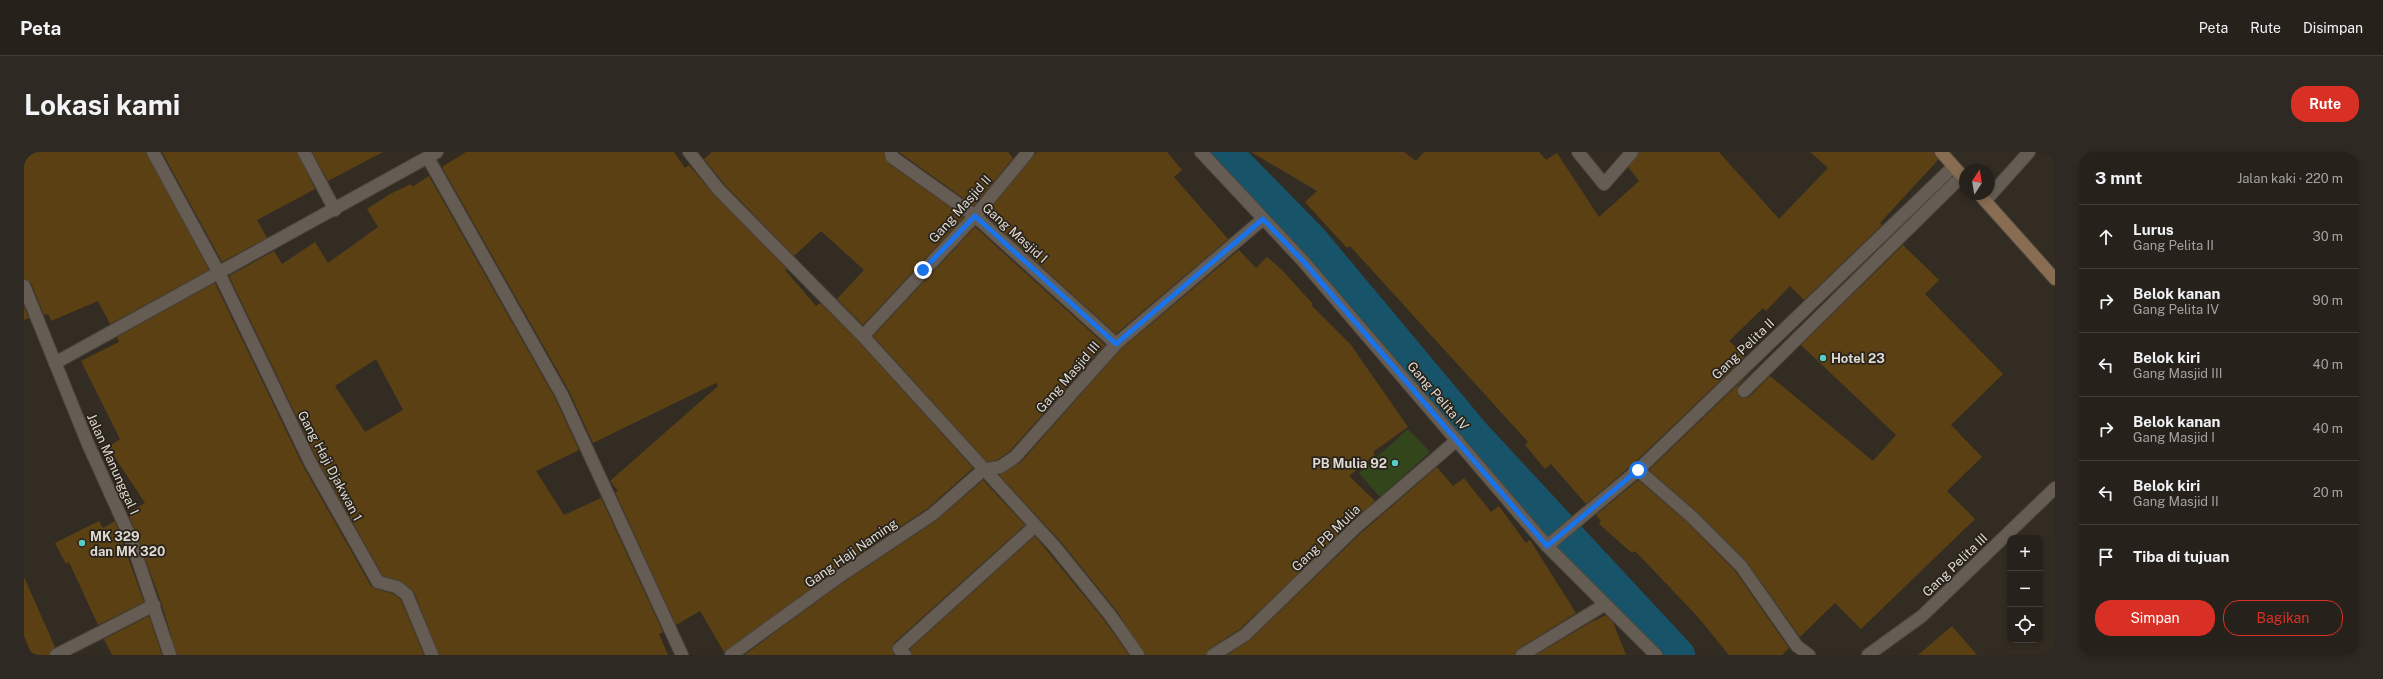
<!DOCTYPE html>
<html lang="id">
<meta charset="utf-8">
<style>
body{margin:0;font-family:"Public Sans",sans-serif;background:#2e2923;color:#f1f3f6}
.controls{position:absolute;right:12px;bottom:12px;display:grid;overflow:hidden;border-radius:8px;box-shadow:0 2px 6px #0003}
.controls button{width:36px;height:36px;display:grid;place-items:center;padding:0;border:0;border-bottom:1px solid #423e39;background:#26211a;color:#f1f3f6;font:20px sans-serif}
.compass{position:absolute;left:1935px;top:12px;width:36px;height:36px;border-radius:50%;background:#26211a;box-shadow:0 2px 6px #0003;rotate:12deg}
.stop{position:absolute;width:12px;height:12px;margin:-9px;border:3px solid #1a73e8;border-radius:50%;background:#fff}
.stop.end{background:#1a73e8;border-color:#fff;box-shadow:0 1px 4px #0008}
.list{margin:0;padding:0;list-style:none}
h2{display:flex;justify-content:space-between;align-items:center;height:52px;margin:0;padding:0 16px;font-size:17px}
h2 small{font-size:13px;font-weight:400;color:#a4a3a2}
.list li{display:grid;grid-template-columns:26px 1fr auto;gap:12px;align-items:center;box-sizing:border-box;height:64px;padding:0 16px;border-top:1px solid #423e39}
.list b{display:block;font-size:15px;white-space:nowrap}
.list p{margin:0;font-size:13px;white-space:nowrap;color:#a4a3a2}
.list em{font-size:13px;font-style:normal;color:#a4a3a2}
.actions{display:flex;gap:8px;padding:12px 16px}
.actions a{flex:1;padding:9px 0;border:1px solid #d93025;border-radius:16px;text-align:center;font-size:14px;color:#d93025}
.actions .main{background:#d93025;color:#fff}
.icon{flex:none;width:22px;height:22px;fill:none;stroke:currentColor;stroke-width:2;stroke-linecap:round;stroke-linejoin:round}
.map{position:relative;flex:none;width:2031px;height:503px;overflow:hidden;border-radius:16px}
header{display:flex;align-items:center;gap:24px;box-sizing:border-box;height:56px;padding:0 20px;background:#26211a;border-bottom:1px solid #423e39}
header strong{font-size:19px}
nav{display:flex;gap:22px;margin-inline-start:auto;font-size:14px}
.intro{display:flex;align-items:center;justify-content:space-between;box-sizing:border-box;height:96px;padding:0 24px}
h1{margin:0;font-size:28px}
.button{padding:10px 18px;border-radius:16px;background:#d93025;color:#fff;font-size:14px;font-weight:700}
main{display:flex;gap:24px;padding:0 24px}
aside{flex:1;background:#26211a;border-radius:16px;box-shadow:0 2px 6px #0003}
.map>svg:first-child{display:block}
</style>
<header>
<strong>Peta</strong>
<nav><a>Peta</a><a>Rute</a><a>Disimpan</a></nav>
</header>
<div class="intro"><h1>Lokasi kami</h1><a class="button">Rute</a></div>
<main>
<div class="map">
<svg width="2031" height="503" viewBox="0 0 2031 503">
<rect width="100%" height="100%" fill="#332c23"/>
<!-- green -->
<path fill="#33451a" d="M1384,277L1406,300L1356,345L1335,321Z"/>
<g fill="none" stroke-linecap="round" stroke-linejoin="round">
<!-- canal -->
<path stroke="#175369" stroke-width="32" d="M1202,0L1289,89L1451,283L1655,503"/>
</g>
<!-- building -->
<g fill="#5b4014" fill-rule="evenodd">
<path d="M0,0H122L185,118L86,172L74,149L27,169L24,162L20,163L7,131L0,127Z"/>
<path d="M138,0H273L291,37L233,68L243,86L198,110Z"/>
<path d="M288,0H359L304,29Z"/>
<path d="M442,0H650L661,16L665,13L690,43L763,117L761,118L792,154L796,151L834,189L949,316L904,356L812,418L700,500L676,459L652,473L591,340L594,339L586,329L694,234L692,231L569,291L545,239L418,15Z"/>
<path d="M688,0H860L864,11L940,65L839,173L813,147L840,118L797,79L770,104L701,33L680,7Z"/>
<path d="M875,0H984L989,6L950,54Z"/>
<path d="M1013,0H1143L1158,18L1150,25L1204,87L1092,182L961,63Z"/>
<path d="M1227,0H1380L1392,9L1400,0H1515L1522,8L1533,1L1575,65L1615,29L1604,15L1615,0H1695L1755,67L1804,16L1786,0H1910L1914,8L1856,71L1858,73L1780,148L1766,134L1742,159L1739,156L1705,189L1722,204L1609,312L1562,352L1527,312L1521,317L1501,293L1504,290L1326,94L1323,96L1281,50L1293,39Z"/>
<path d="M405,24L531,246L555,298L512,319L540,363L577,346L639,480L635,482L644,503H415L390,440L377,429L359,424L293,307L205,124L250,99L258,112L291,90L304,111L354,75L343,57L366,42L387,32L388,35ZM352,207L379,258L341,280L311,234Z"/>
<path d="M951,75L1081,193L986,299L973,308L963,310L849,184Z"/>
<path d="M1879,93L1915,128L1901,142L1979,222L1927,273L1958,305L1923,339L1951,367L1837,477L1811,451L1776,485L1722,409L1672,359L1625,318L1734,213L1714,234L1713,240L1715,245L1722,246L1725,245L1746,224L1849,309L1872,283L1777,193Z"/>
<path d="M1215,98L1232,116L1243,105L1257,117L1289,152L1287,153L1327,193L1384,275L1349,300L1351,303L1325,324L1351,349L1216,477L1185,497L1182,503H1121L1092,458L1037,390L975,323L997,310L1097,197Z"/>
<path d="M191,131L279,314L347,434L352,437L370,442L377,448L400,503H153L137,450L104,361L121,351L84,295L96,287L57,209L95,190L93,185Z"/>
<path d="M0,154L5,166L0,168Z"/>
<path d="M1413,315L1429,334L1440,326L1467,360L1475,354L1502,391L1506,388L1552,461L1494,497L1491,503H1203L1226,488L1337,381Z"/>
<path d="M959,328L1001,373L870,491L868,498L870,503H720L820,430L913,368Z"/>
<path d="M1614,328L1662,369L1711,419L1765,496L1758,503H1705L1673,464L1611,399L1608,401L1575,372L1577,369L1572,363Z"/>
<path d="M75,369L79,376L91,369L120,450L74,473L45,410L42,412L31,391Z"/>
<path d="M1011,384L1080,468L1105,503H888L886,497Z"/>
<path d="M0,425L31,495L25,503H8L0,484Z"/>
<path d="M1582,463L1589,470L1602,503H1512L1567,470Z"/>
<path d="M125,464L138,503H88L80,487Z"/>
<path d="M1928,474L1953,503H1894Z"/>
</g>
<g fill="none" stroke-linecap="round" stroke-linejoin="round">
<!-- lane casing -->
<g stroke="#4e4840" stroke-width="14">
<g id="lane">
<path d="M1961,49L2005,0"/>
<path d="M1720,239L1938,24"/>
</g>
</g>
<!-- street casing -->
<g stroke="#4e4840" stroke-width="14">
<g id="street">
<path d="M129,0L195,121L286,310L354,430L373,435L383,443L408,503"/>
<path d="M280,0L311,58"/>
<path d="M665,0L695,38L839,184L1031,395L1086,463L1114,503"/>
<path d="M867,0L868,5L951,64L1092,192"/>
<path d="M1177,0L1279,109L1523,394L1632,503"/>
<path d="M1554,0L1580,32L1608,0"/>
<path d="M404,6L538,243L658,503"/>
<path d="M0,134L64,292L106,385L146,503"/>
<path d="M839,184L951,64L1004,0"/>
<path d="M31,211L413,0"/>
<path d="M1614,318L1667,364L1717,414L1773,494L1785,503"/>
<path d="M1523,394L1614,318L1929,15"/>
<path d="M32,503L130,453"/>
<path d="M707,503L816,424L909,362L959,318L976,315L991,305L1092,192L1239,67"/>
<path d="M881,503L875,497L1010,375"/>
<path d="M1189,503L1221,483L1332,375L1433,288"/>
<path d="M1498,503L1580,453"/>
<path d="M1844,503L1898,464L2031,336"/>
</g>
</g>
<!-- secondary casing -->
<g stroke="#4e4840" stroke-width="14">
<g id="secondary">
<path d="M1917,0L1941,27"/>
<path d="M1955,42L2031,127"/>
</g>
</g>
<!-- lane -->
<use href="#lane" stroke="#655d53" stroke-width="12"/>
<!-- street -->
<use href="#street" stroke="#655d53" stroke-width="12"/>
<!-- secondary -->
<use href="#secondary" stroke="#896d52" stroke-width="12"/>
</g>
<g fill="none" stroke-linecap="round" stroke-linejoin="round">
<!-- route -->
<path stroke="#1a73e8" stroke-width="5" d="M899,118L951,64L1092,192L1239,67L1279,109L1523,394L1614,318"/>
</g>
<!-- markers -->
<g fill="#56cec3" stroke="#29231a" stroke-width="1.5">
<circle cx="1799" cy="206" r="4"/>
<circle cx="1371" cy="311" r="4"/>
<circle cx="58" cy="391" r="4"/>
</g>
<g text-anchor="middle" dominant-baseline="central" stroke-width="3.5" stroke-linejoin="round" paint-order="stroke">
<!-- street labels -->
<g font-size="13" fill="#dedad4" stroke="#29231a">
<text transform="translate(936 57) rotate(-48)">Gang Masjid II</text>
<text transform="translate(991 81) rotate(42)">Gang Masjid I</text>
<text transform="translate(1719 197) rotate(-44)">Gang Pelita II</text>
<text transform="translate(1044 225) rotate(-49)">Gang Masjid III</text>
<text transform="translate(1414 244) rotate(49)">Gang Pelita IV</text>
<text transform="translate(89 312) rotate(66)">Jalan Manunggal I</text>
<text transform="translate(306 314) rotate(62)">Gang Haji Djakwan 1</text>
<text transform="translate(1302 386) rotate(-44)">Gang PB Mulia</text>
<text transform="translate(827 401) rotate(-35)">Gang Haji Naming</text>
<text transform="translate(1931 413) rotate(-44)">Gang Pelita III</text>
</g>
<!-- poi labels -->
<g font-size="13" font-weight="bold" fill="#dedad4" stroke="#29231a" text-anchor="start">
<text x="1807" y="206">Hotel 23</text>
<text x="1363" y="311" text-anchor="end">PB Mulia 92</text>
<text x="66" y="384">MK 329<tspan x="66" dy="15">dan MK 320</tspan></text>
</g>
</g>
</svg>
<div class="controls">
<button>+</button>
<button>−</button>
<button><svg class="icon" aria-label="locate" viewBox="0 0 24 24"><circle cx="12" cy="12" r="6"/><path d="M12 2v4M12 18v4M2 12h4M18 12h4"/></svg></button>
</div>
<svg class="compass" viewBox="-18 -18 36 36"><path d="M0-13l5 13h-10z" fill="#e53935"/><path d="M0 13l5-13h-10z" fill="#a4a3a2"/></svg>
<div class="stop" style="left:1614px;top:318px"></div>
<div class="stop end" style="left:899px;top:118px"></div>
</div>
<aside>
<h2>3 mnt<small>Jalan kaki · 220 m</small></h2>
<ul class="list">
<li><svg class="icon" aria-label="ahead" viewBox="0 0 24 24"><path d="M12 20V5M6 11l6-6 6 6"/></svg><div><b>Lurus</b><p>Gang Pelita II</p></div><em>30 m</em></li>
<li><svg class="icon" aria-label="right" viewBox="0 0 24 24"><path d="M7 20v-9h11M14 6l5 5-5 5"/></svg><div><b>Belok kanan</b><p>Gang Pelita IV</p></div><em>90 m</em></li>
<li><svg class="icon" aria-label="left" viewBox="0 0 24 24"><path d="M17 20v-9H6M10 6l-5 5 5 5"/></svg><div><b>Belok kiri</b><p>Gang Masjid III</p></div><em>40 m</em></li>
<li><svg class="icon" aria-label="right" viewBox="0 0 24 24"><path d="M7 20v-9h11M14 6l5 5-5 5"/></svg><div><b>Belok kanan</b><p>Gang Masjid I</p></div><em>40 m</em></li>
<li><svg class="icon" aria-label="left" viewBox="0 0 24 24"><path d="M17 20v-9H6M10 6l-5 5 5 5"/></svg><div><b>Belok kiri</b><p>Gang Masjid II</p></div><em>20 m</em></li>
<li><svg class="icon" aria-label="arrive" viewBox="0 0 24 24"><path d="M6 21V4h12l-3 4 3 4H6"/></svg><div><b>Tiba di tujuan</b></div></li>
</ul>
<div class="actions"><a class="main">Simpan</a><a>Bagikan</a></div>
</aside>
</main>
